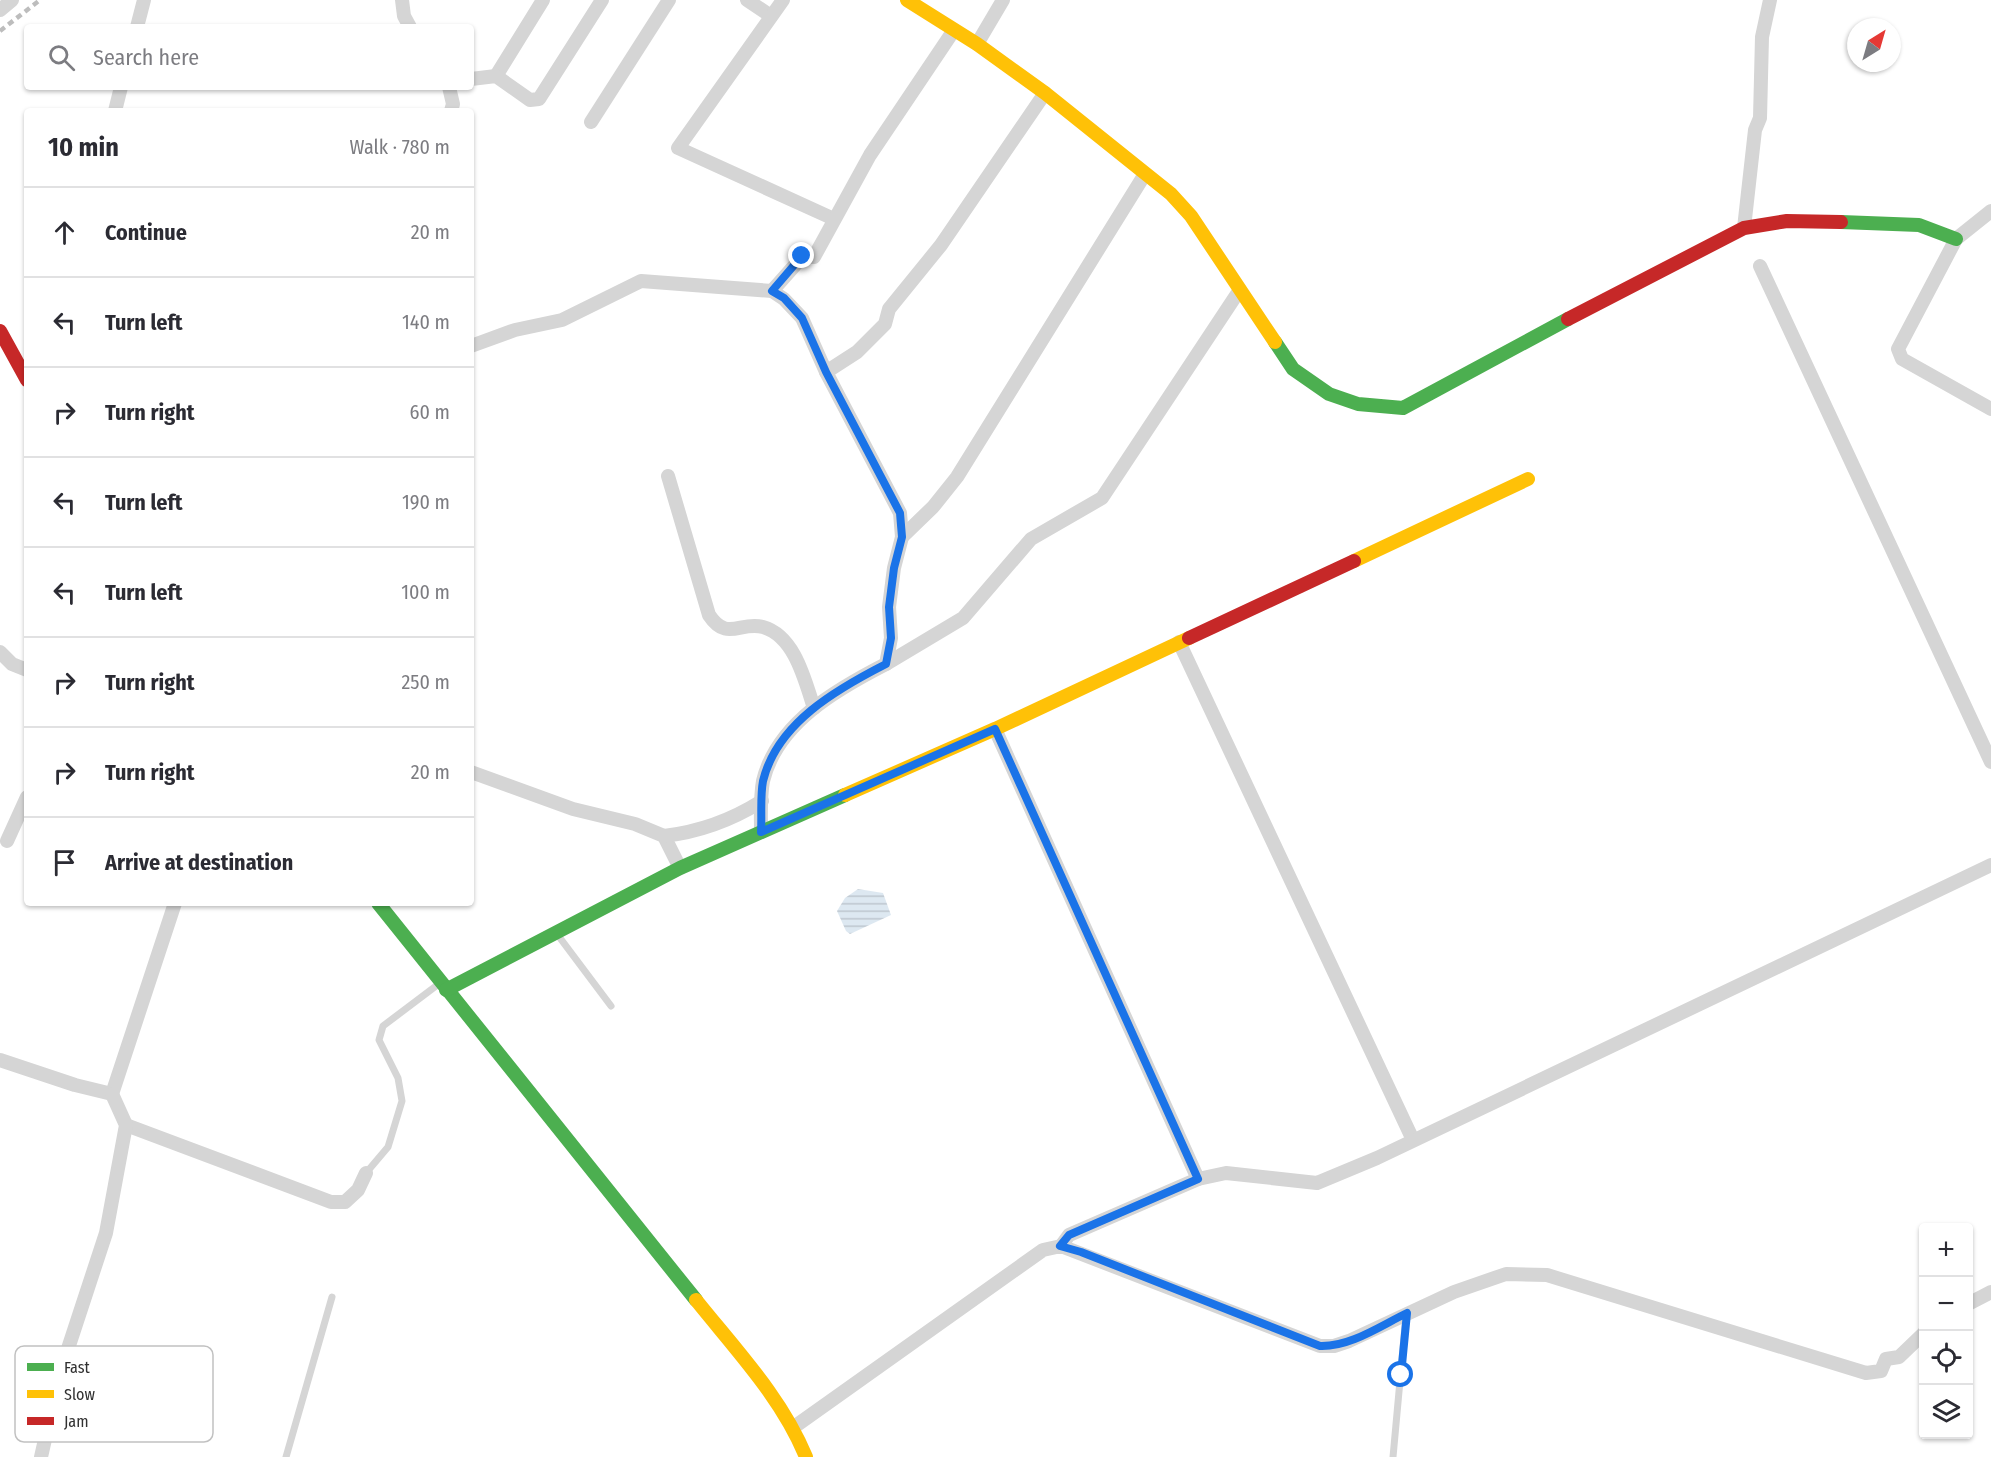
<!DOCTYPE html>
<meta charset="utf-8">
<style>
body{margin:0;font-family:"Fira Sans Condensed",sans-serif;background:#f7f7f7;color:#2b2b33}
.controls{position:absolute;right:18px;bottom:18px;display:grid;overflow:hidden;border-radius:6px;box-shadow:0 2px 4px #0004}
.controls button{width:54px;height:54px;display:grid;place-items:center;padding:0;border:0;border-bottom:2px solid #e1e1e2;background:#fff;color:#2b2b33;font:30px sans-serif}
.compass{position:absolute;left:1847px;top:18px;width:54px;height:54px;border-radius:50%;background:#fff;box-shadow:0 2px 4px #0004;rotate:37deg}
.stop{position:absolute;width:18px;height:18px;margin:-14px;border:4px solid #1a73e8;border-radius:50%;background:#fff}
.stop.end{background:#1a73e8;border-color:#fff;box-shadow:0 2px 6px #0008}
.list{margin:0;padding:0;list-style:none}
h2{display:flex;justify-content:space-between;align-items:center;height:78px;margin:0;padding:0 24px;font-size:26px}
h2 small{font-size:20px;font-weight:400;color:#7c7c81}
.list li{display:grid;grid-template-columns:39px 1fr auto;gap:18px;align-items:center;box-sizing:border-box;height:90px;padding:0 24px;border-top:2px solid #e1e1e2}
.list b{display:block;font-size:22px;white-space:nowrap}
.list em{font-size:20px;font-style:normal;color:#7c7c81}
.icon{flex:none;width:33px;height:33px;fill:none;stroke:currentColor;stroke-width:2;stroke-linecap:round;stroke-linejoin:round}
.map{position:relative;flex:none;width:1991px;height:1457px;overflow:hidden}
.search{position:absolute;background:#fff;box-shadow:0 2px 4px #0004;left:24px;top:24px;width:450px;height:66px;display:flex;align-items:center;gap:15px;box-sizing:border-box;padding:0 21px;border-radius:6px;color:#7c7c81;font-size:22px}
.panel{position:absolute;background:#fff;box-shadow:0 2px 4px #0004;left:24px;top:108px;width:450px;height:798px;border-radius:6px}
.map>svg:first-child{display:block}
</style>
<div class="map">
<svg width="1991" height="1457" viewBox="0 0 1991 1457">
<defs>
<pattern id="water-rules" width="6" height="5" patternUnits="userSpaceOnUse" patternTransform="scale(1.5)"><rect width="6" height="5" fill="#dde8f1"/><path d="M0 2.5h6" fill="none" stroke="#bec7cf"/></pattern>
</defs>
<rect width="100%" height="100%" fill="#fff"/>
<!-- water -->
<path fill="url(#water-rules)" d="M858,889L883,893L891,915L850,934L846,931L837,911L845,898Z"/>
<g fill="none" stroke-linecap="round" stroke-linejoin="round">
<!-- lane -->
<g stroke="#d5d5d5" stroke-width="7">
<path d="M557,934L611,1006"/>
<path d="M366,1173L388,1147L402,1101L398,1078L379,1040L383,1026L440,983"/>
<path d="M286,1457L332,1297"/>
<path d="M1393,1457L1406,1315"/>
</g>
<!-- street -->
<g stroke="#d5d5d5" stroke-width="14">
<path d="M402,0L404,16L410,27"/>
<path d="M747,0L771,16"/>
<path d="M783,0L678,148L834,219"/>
<path d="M0,10L12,0"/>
<path d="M137,27L144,0"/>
<path d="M977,44L1003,0"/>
<path d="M496,76L543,0"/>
<path d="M471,79L496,76L530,100L539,99L602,0"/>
<path d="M449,87L453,104L451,111"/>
<path d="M115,111L121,87"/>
<path d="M591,122L669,0"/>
<path d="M1991,211L1956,239L1898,349L1902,359L1991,409"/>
<path d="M1744,228L1755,130L1760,118L1762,37L1770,0"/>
<path d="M1760,266L1991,762"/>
<path d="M772,291L803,256L814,257L870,155L954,30"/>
<path d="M471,346L515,330L562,320L641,281L772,291L784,299L802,318L826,372L900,513L902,537L894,568L889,607L891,638L886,664L963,618L1031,539L1102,498L1239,291"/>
<path d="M826,372L857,352L885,324L889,309L941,245L1045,93"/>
<path d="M668,476L709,615C727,642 740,621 763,627C795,636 805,681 814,708"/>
<path d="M902,537L933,507L957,477L1145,174"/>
<path d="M1179,642L1413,1140"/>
<path d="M0,652L12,664L27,670"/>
<path d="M995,729L1198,1179"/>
<path d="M471,772L573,809L635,824L664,836L680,868"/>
<path d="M761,832C761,816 760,797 763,781C777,723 837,689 886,664"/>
<path d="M664,836C699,832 732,820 762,801"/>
<path d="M7,841L27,797"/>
<path d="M0,1060L75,1085L112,1094L175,903"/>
<path d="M126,1125L331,1202H345L358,1190L366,1173"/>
<path d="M1061,1246L1069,1235L1198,1179L1226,1173L1317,1183L1377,1158L1991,865"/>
<path d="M1968,1304L1991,1292"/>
<path d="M794,1427L1043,1250L1061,1246L1320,1346H1334L1349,1341L1454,1292L1506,1274L1547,1275L1866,1373L1881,1371L1886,1359L1899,1357L1924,1333"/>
<path d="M41,1457L60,1373L106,1233L126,1125L112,1094"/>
</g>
<!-- fast -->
<g stroke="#4caf50" stroke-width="14">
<path d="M1841,222L1919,225L1956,239"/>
<path d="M1275,342L1293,369L1329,394L1358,404L1403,408L1568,319"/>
<path d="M378,903L696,1300"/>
<path d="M446,990L680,868L845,795"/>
</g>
<!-- slow -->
<g stroke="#ffc107" stroke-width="14">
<path d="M907,0L977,44L1045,93L1171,194L1191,216L1275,342"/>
<path d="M1354,561L1528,479"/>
<path d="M845,795L995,729L1189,638"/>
<path d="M696,1300C736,1350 782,1398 806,1457"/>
</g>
<!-- jam -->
<g stroke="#c62828" stroke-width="14">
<path d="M1568,319L1744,228L1787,221L1841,222"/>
<path d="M0,331L27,380"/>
<path d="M1189,638L1354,561"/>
</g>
<!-- rail -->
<path stroke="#bdbdbd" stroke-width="4.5" stroke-dasharray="6 4.5" stroke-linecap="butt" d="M0,31L40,0"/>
</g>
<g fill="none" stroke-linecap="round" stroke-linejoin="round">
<!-- route -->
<path stroke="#1a73e8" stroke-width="8" d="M802,256L772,291L784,298L802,318L826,372L900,513L902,537L894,568L889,607L891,638L886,664C837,689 777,723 763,781C760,797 762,816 761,832L995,729L1198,1179L1069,1235L1060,1246L1081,1252L1320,1346C1350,1347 1380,1326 1407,1313L1401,1375"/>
</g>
<!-- legend -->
<rect x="15" y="1346" width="198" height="96" rx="9" fill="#fff" stroke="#c1c1c1" stroke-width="1.5"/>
<rect x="27" y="1363" width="27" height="8" fill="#4caf50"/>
<rect x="27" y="1390" width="27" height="8" fill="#ffc107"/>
<rect x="27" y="1417" width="27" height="8" fill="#c62828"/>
<g font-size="16" fill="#313131">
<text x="64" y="1373">Fast</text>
<text x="64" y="1400">Slow</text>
<text x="64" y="1427">Jam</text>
</g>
</svg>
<div class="controls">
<button>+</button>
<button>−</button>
<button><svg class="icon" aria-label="locate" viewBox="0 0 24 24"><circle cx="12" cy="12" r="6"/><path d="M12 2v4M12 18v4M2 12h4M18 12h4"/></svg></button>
<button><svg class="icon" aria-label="layers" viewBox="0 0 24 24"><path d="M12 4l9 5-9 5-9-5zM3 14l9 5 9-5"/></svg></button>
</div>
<svg class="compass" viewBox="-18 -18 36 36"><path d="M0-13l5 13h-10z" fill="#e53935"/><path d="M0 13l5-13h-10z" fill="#7c7c81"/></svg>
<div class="stop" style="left:1401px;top:1375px"></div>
<div class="stop end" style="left:802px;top:256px"></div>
<div class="search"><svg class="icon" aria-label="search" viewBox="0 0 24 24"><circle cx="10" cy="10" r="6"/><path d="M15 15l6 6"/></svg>Search here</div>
<section class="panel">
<h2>10 min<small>Walk · 780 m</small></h2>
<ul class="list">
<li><svg class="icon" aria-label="ahead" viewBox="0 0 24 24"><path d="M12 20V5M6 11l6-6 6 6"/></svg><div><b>Continue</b></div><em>20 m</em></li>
<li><svg class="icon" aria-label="left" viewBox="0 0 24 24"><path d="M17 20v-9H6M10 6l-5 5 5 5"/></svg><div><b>Turn left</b></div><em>140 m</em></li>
<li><svg class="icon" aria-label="right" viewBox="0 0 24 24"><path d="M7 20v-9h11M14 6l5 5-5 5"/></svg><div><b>Turn right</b></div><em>60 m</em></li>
<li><svg class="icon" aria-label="left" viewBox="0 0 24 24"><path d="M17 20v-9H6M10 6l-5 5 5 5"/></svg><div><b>Turn left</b></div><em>190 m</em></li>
<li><svg class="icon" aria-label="left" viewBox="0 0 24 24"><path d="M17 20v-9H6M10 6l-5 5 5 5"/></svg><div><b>Turn left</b></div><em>100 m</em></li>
<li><svg class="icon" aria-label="right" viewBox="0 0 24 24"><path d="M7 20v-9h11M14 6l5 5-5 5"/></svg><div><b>Turn right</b></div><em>250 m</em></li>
<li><svg class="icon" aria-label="right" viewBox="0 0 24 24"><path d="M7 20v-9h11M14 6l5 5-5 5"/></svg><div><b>Turn right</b></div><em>20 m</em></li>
<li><svg class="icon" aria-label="arrive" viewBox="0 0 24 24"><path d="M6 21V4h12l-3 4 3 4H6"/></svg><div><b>Arrive at destination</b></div></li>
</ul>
</section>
</div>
